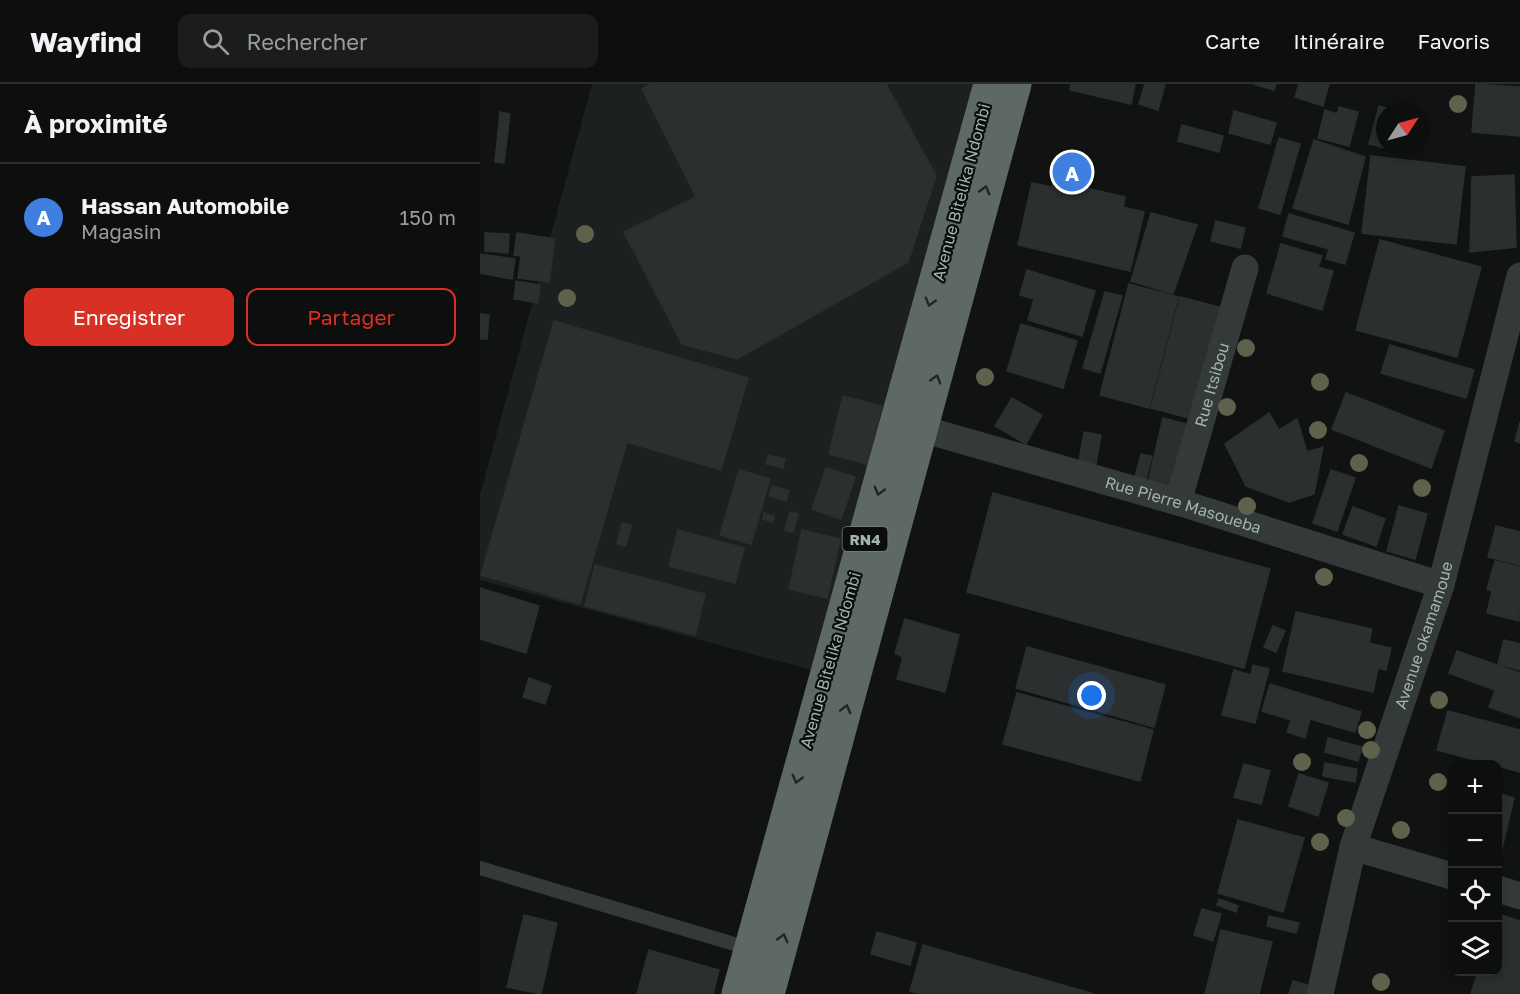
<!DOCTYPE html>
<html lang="fr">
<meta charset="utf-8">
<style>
body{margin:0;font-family:"Golos Text",sans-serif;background:#1b1c1c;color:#f1f3f6}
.controls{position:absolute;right:18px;bottom:18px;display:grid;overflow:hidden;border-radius:12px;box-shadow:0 3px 9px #0003}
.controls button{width:54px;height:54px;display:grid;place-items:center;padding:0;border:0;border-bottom:2px solid #2d2e2e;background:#0d0e0e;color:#f1f3f6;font:30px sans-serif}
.compass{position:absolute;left:896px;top:18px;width:54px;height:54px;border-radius:50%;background:#0d0e0e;box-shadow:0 3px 9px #0003;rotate:54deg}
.you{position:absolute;left:612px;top:612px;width:21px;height:21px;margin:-15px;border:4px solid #fff;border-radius:50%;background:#1a73e8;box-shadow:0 0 0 9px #1a73e833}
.badge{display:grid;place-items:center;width:39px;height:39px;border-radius:50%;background:#d93025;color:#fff;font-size:20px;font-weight:700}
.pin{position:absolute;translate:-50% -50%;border:3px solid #fff;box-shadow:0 2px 6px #0006}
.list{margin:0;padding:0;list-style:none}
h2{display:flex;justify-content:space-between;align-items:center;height:78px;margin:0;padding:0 24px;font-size:26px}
h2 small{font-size:20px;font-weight:400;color:#9a9c9e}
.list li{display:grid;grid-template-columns:39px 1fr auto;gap:18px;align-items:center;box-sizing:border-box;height:108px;padding:0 24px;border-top:2px solid #2d2e2e}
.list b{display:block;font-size:22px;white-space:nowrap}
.list p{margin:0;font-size:20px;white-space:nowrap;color:#9a9c9e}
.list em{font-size:20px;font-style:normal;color:#9a9c9e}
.actions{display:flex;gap:12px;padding:18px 24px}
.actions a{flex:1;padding:14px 0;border:2px solid #d93025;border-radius:12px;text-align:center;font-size:21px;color:#d93025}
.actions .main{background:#d93025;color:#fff}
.icon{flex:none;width:33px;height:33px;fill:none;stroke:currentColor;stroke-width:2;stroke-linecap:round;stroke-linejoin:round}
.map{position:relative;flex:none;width:1040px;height:910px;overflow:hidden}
header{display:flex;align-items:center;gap:36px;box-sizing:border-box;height:84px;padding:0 30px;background:#0d0e0e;border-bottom:2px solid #2d2e2e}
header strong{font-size:28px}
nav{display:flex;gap:33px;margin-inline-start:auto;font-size:21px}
.search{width:420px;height:54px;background:#1b1c1c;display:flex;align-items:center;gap:15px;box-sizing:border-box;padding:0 21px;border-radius:12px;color:#9a9c9e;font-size:22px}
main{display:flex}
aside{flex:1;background:#0d0e0e}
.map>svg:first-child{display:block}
</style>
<header>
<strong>Wayfind</strong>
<div class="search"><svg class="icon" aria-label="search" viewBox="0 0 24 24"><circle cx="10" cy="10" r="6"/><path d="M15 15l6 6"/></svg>Rechercher</div>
<nav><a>Carte</a><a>Itinéraire</a><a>Favoris</a></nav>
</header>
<main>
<aside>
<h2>À proximité<small></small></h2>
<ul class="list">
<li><span class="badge" style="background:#3f7fe0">A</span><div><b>Hassan Automobile</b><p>Magasin</p></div><em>150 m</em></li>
</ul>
<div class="actions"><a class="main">Enregistrer</a><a>Partager</a></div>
</aside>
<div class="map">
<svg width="1040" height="910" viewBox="0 0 1040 910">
<rect width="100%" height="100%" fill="#111313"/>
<!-- built -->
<path fill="#1d2020" d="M112,0H496L335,587L0,496V411Z"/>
<!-- building -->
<g fill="#2c2f2f" stroke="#2b2f2f" stroke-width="1.5">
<path d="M170,0H406L456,92L428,178L257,275L202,260L144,148L216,113L162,5Z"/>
<path d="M591,0H655L651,20L590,6Z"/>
<path d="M665,0H685L678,26L659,20Z"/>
<path d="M773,0H796L794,6Z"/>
<path d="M819,0H849L843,22L815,13Z"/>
<path d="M996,0L1040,3V52L992,48Z"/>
<path d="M899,22L919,27H905V63H918L917,67L889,60Z"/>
<path d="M859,23L878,28L869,62L838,54L845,26L857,30Z"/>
<path d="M754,27L796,39L790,60L749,49Z"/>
<path d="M20,28L30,30L24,79L15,78Z"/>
<path d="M702,41L743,52L739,68L698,57Z"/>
<path d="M799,54L820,60L800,130L779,124Z"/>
<path d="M834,56L885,73L868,140L813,124Z"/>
<path d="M891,72L985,83L976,160L882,149Z"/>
<path d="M1034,91L1036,163L990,168L992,93Z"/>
<path d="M573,96L645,113L643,123L664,128L650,187L538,161L552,99L572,103Z"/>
<path d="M671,129L717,141L693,210L651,197Z"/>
<path d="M809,130L874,149L865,180L846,175L849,165L803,152Z"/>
<path d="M736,137L765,144L760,164L731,157Z"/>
<path d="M5,149L29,150L28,169L5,167Z"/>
<path d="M37,149L75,155L69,198L38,194L41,172L34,171Z"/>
<path d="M900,156L1001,183L977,273L876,246Z"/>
<path d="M801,160L842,172L838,183L853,187L842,226L787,209Z"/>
<path d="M0,170L35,175L32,195L0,189Z"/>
<path d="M547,186L615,207L602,252L548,236L554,215L540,211Z"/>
<path d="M36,197L60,201L58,219L34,215Z"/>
<path d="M649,200L698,213L669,324L620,311Z"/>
<path d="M625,208L642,212L620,289L603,284Z"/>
<path d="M700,213L743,224L720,337L671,324Z"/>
<path d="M0,230L9,231L7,255H0Z"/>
<path d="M74,237L268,294L241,386L147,358L100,520L1,491Z"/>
<path d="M541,240L597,257L583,304L527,287Z"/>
<path d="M910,261L994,286L986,314L901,289Z"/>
<path d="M866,309L964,347L951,384L852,345Z"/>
<path d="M363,312L402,322L387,380L349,370Z"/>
<path d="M532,314L562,331L546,360L515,342Z"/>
<path d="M789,329L799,346L817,335L827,368L843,363L834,410L809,418L766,402L745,360Z"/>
<path d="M683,334L710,341L693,410L667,403Z"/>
<path d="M1040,338V359L1035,357Z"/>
<path d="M604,348L621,351L615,386L598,383Z"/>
<path d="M661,370L672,372L664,403L653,400Z"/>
<path d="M288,371L305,375L303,384L286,380Z"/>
<path d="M346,384L375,393L361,435L332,425Z"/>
<path d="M259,386L290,395L271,460L240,451Z"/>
<path d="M851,386L875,394L857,447L833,439Z"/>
<path d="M292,402L309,407L306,417L289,412Z"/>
<path d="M513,409L790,485L764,584L487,508Z"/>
<path d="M919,422L947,430L935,475L907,467Z"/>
<path d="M873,423L905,435L896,462L863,450Z"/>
<path d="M310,428L318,430L313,448L305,446Z"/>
<path d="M284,429L294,432L293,438L283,435Z"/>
<path d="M142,439L151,441L146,462L137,460Z"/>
<path d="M1016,442L1040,448V481L1008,473Z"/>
<path d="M198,446L264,464L255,499L189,482Z"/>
<path d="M322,446L360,455L347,514L309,505Z"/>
<path d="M1015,477L1040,483L1039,537L1007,529L1012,507L1007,505Z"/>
<path d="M115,481L225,510L215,551L105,522Z"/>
<path d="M0,504L59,522L46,569L0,555Z"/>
<path d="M816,528L892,545L889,559L911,564L906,586L898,584L893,608L803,587Z"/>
<path d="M425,535L479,551L465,608L417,595L423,573L415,569Z"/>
<path d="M793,542L805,547L796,568L784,563Z"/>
<path d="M1024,556L1040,560V586L1018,580Z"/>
<path d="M547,563L685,601L674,643L536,604Z"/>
<path d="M977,567L1040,589V634L1009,623L1015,606L969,589Z"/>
<path d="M773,581L789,585L775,639L742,631L754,586L771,591Z"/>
<path d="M49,594L71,602L65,620L43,613Z"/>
<path d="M790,600L881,628L875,648L830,635L825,654L807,648L811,636L782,627Z"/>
<path d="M537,609L673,646L660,697L523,660Z"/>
<path d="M968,627L1040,646V688L957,666Z"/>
<path d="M848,654L882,663L878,677L845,668Z"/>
<path d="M845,679L877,685L875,698L843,692Z"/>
<path d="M764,680L790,687L781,720L754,713Z"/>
<path d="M819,690L848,699L838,732L809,722Z"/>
<path d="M1018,709L1034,714L1018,781Z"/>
<path d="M758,736L824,754L803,828L738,809Z"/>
<path d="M972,755V771L968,770Z"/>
<path d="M739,815L758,822L756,828L737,821Z"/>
<path d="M722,825L741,830L733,857L714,851Z"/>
<path d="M1018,830L1040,837V910H991L998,888H1018Z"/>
<path d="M44,831L77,839L61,910L27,903Z"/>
<path d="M789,832L819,839L816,849L787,842Z"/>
<path d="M741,846L792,858L779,910H725Z"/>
<path d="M397,848L436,859L430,881L391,870Z"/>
<path d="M443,861L614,910H440L430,907Z"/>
<path d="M169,866L239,886L233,910H157Z"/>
<path d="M813,897L831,902L829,910H809Z"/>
</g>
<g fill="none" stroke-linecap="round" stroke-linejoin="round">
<!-- lane -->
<path stroke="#343a39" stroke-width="14" d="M0,784L271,865"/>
<!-- street -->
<g stroke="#343a39" stroke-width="27">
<path id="s1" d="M442,345L698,418L961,501"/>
<path id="s2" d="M698,418L765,184"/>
<path d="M873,763L972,792"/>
<path d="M1018,805L1040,812"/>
<path id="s3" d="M840,910L873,763L961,501L1040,192"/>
</g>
<!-- highway -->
<g stroke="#5e6966" stroke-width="33">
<path d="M258,910L510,0"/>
<path d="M288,910L535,0"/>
</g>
</g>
<!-- trees -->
<g fill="#5e614b">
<circle cx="978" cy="20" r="9"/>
<circle cx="105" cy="150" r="9"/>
<circle cx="87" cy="214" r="9"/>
<circle cx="766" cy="264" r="9"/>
<circle cx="505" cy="293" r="9"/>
<circle cx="840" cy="298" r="9"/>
<circle cx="747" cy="323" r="9"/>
<circle cx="838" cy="346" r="9"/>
<circle cx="879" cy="379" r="9"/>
<circle cx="942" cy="404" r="9"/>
<circle cx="767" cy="422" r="9"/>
<circle cx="844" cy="493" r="9"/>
<circle cx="959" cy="616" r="9"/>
<circle cx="887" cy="646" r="9"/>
<circle cx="891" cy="666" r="9"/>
<circle cx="822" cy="678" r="9"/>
<circle cx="958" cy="698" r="9"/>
<circle cx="866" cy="734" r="9"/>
<circle cx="921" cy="746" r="9"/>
<circle cx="840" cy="758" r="9"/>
<circle cx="901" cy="898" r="9"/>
</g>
<!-- one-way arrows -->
<defs><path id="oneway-chevron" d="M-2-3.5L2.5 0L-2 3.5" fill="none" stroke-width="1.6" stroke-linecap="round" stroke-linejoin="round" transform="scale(1.5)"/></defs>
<g stroke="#202524">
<use href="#oneway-chevron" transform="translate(505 106) rotate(-75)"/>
<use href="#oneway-chevron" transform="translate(450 218) rotate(106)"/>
<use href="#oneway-chevron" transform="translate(456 295) rotate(-74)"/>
<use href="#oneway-chevron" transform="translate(399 407) rotate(106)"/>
<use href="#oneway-chevron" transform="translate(366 625) rotate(-75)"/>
<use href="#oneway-chevron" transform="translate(317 695) rotate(105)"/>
<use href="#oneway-chevron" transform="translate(303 854) rotate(-75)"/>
</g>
<g text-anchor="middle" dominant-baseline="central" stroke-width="4.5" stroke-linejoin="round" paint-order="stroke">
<!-- shield labels -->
<rect fill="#0c0e0e" stroke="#75827f" stroke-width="1.5" x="362.5" y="443" width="45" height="24" rx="4.5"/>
<g font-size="15" font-weight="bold" fill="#a2b4af">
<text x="385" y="455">RN4</text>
</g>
<!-- street labels -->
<g font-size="16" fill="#a2b4af" stroke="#0c0e0e">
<text transform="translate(481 108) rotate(-75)">Avenue Bitelika Ndombi</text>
<text stroke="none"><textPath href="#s2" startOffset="122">Rue Itsibou</textPath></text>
<text stroke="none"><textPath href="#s1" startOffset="272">Rue Pierre Masoueba</textPath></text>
<text stroke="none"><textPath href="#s3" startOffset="374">Avenue okamamoue</textPath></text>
<text transform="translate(350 576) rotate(-74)">Avenue Bitelika Ndombi</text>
</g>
</g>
</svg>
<div class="controls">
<button>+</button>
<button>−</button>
<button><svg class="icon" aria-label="locate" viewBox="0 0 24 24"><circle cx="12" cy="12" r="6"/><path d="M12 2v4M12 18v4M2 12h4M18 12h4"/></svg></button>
<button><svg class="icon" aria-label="layers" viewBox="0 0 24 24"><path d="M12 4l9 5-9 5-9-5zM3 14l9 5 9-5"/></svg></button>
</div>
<svg class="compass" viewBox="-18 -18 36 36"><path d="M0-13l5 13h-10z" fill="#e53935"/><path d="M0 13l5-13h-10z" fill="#9a9c9e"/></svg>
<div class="you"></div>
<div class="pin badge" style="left:592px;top:88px;background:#3f7fe0">A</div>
</div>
</main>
